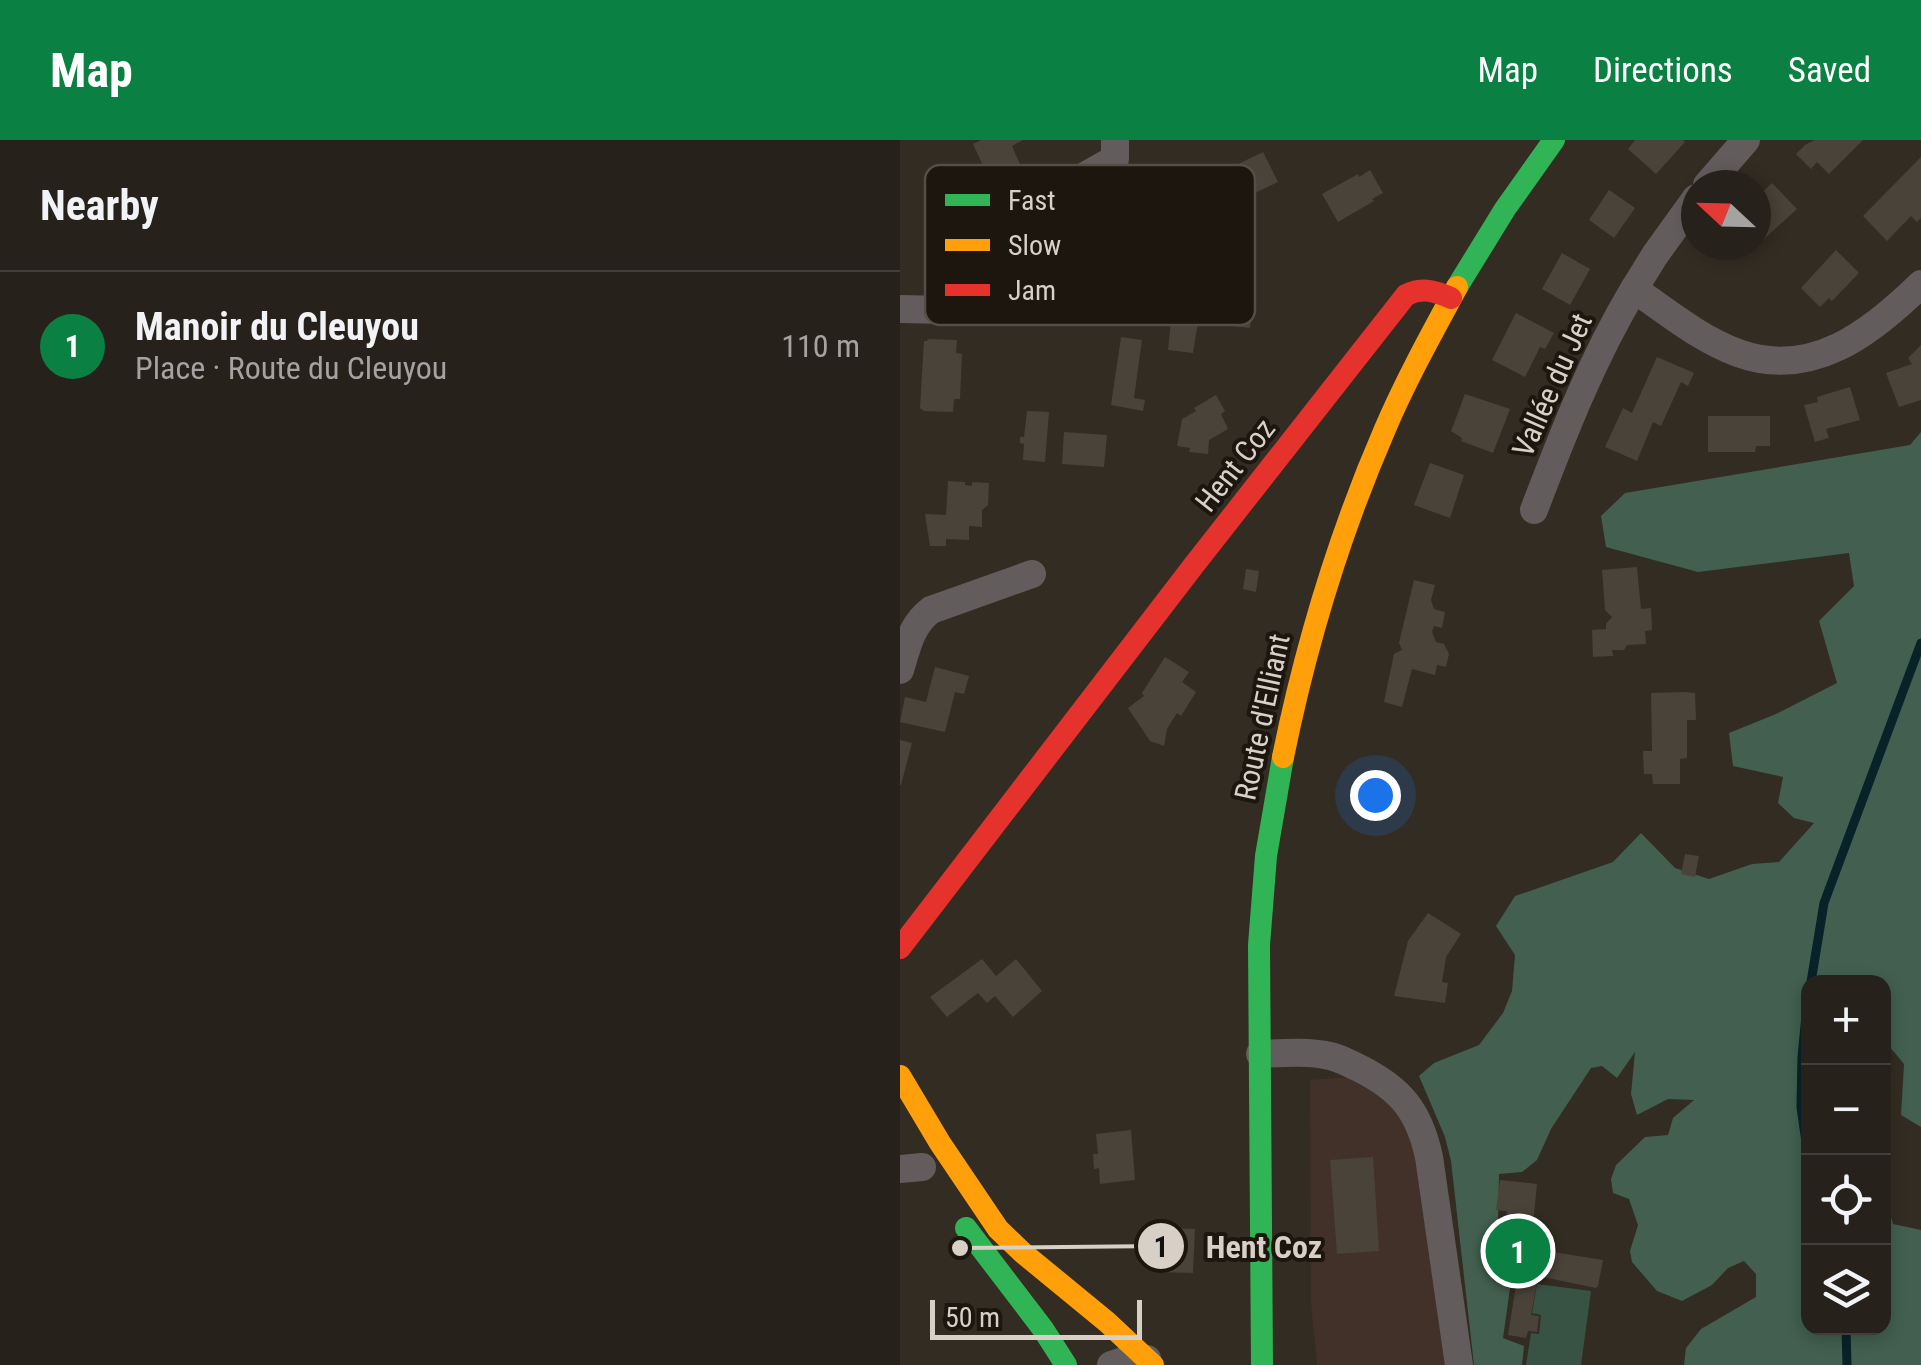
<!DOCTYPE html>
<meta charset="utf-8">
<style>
body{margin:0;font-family:"Roboto Condensed",sans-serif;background:#2e2923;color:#f1f3f6}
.controls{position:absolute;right:30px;bottom:30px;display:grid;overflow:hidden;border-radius:20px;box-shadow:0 5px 15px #0003}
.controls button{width:90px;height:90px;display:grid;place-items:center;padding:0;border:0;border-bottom:2px solid #423e39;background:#26211a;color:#f1f3f6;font:50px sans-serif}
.compass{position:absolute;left:781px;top:30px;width:90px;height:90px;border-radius:50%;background:#26211a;box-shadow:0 5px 15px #0003;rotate:292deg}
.scale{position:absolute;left:30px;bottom:25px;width:212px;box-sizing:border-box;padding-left:10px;border:5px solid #d8d0c6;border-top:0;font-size:28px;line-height:35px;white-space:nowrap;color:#d8d0c6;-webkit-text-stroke:8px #1c160f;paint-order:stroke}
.you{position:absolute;left:475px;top:655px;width:35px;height:35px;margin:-25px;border:8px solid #fff;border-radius:50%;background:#1a73e8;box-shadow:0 0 0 15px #1a73e833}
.badge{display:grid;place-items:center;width:65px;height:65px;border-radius:50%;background:#0b8043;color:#fff;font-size:32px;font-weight:700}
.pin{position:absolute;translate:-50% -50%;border:5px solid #fff;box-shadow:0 2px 10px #0006}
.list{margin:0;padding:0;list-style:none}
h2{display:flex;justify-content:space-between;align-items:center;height:130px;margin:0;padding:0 40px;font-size:42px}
h2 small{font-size:32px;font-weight:400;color:#a4a3a2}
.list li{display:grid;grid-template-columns:65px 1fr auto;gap:30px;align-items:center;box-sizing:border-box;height:150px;padding:0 40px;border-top:2px solid #423e39}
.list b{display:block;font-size:38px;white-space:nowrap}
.list p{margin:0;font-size:32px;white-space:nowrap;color:#a4a3a2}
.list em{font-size:32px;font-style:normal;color:#a4a3a2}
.icon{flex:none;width:55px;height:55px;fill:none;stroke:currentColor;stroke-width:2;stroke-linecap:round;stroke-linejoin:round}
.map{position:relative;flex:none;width:1021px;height:1225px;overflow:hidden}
header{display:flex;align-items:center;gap:60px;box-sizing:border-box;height:140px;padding:0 50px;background:#0b8043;color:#fff}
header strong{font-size:48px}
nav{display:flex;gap:55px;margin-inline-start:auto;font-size:35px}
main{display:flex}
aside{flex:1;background:#26211a}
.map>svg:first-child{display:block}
</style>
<header>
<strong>Map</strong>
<nav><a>Map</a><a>Directions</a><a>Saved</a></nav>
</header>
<main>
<aside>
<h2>Nearby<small></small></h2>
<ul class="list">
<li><span class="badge">1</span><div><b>Manoir du Cleuyou</b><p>Place · Route du Cleuyou</p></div><em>110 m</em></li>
</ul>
</aside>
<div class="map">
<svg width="1021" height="1225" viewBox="0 0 1021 1225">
<rect width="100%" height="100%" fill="#332c22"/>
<!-- industrial -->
<path fill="#423128" d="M452,937L480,951L513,995L547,1225H417L411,1163L410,940Z"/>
<!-- green -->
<path fill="#385344" d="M637,1144L691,1151L681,1225H626L631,1193L639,1194L641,1175L632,1173Z"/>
<!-- forest -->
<path fill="#425f4f" d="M1021,292V987L1001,975L1004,924L989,906L984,909V842H908V1188H984V1053L993,1084L1021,1090V1225H784L786,1208L801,1189L856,1157V1134L844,1121L828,1128L812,1145L782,1161L757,1151L732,1122L730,1111L738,1085L729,1059L713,1053L711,1039L716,1025L745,997L768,995L773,978L794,960L768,959L737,975L731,954L735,912L717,938L702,926L691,928L651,989L637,1020L622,1032L599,1034L597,1135L611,1141L603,1198L624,1206L622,1225H574L551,1021L545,997L519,936L534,923L579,905L603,873L612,851L615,815L596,786L615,756L713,722L741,693L775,728L809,739L852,724L879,722L914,683L894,678L878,663L883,637L833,626L829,593L876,574L937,543L919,481L954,446L949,413L798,432L706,407L701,376L725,353L1010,305Z"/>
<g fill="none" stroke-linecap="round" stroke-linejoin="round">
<!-- stream -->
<g stroke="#08222a" stroke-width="9">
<path d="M911,842L924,763L1021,503"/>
<path d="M908,855L902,917L901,967L908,1016"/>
<path d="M946,1188L947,1225"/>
</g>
</g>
<!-- building -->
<g fill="#4a4339">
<path d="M81,0H123L112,6L123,31L93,47L73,4Z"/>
<path d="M735,0H783L785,2L756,34L728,9Z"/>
<path d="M915,0H963L929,34L917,22L911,29L896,14L905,5Z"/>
<path d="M363,12L378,42L338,61L324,31Z"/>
<path d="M1021,17V78L1017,82L1011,76L987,101L963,76Z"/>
<path d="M470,30L483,53L472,59L474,61L438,82L422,54L458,34L459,37Z"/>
<path d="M872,43L897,69L862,101L856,94V58Z"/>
<path d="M709,50L735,68L714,98L689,80Z"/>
<path d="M936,110L959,133L932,161L929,158L920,167L901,148Z"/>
<path d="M662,113L690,129L670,165L642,149Z"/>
<path d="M275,142L355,153L350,188L298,182L293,213L268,210Z"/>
<path d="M616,173L654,193L645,209L640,207L625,237L592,220Z"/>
<path d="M221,197L242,200L234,258L245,260L243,271L211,265Z"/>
<path d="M27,199L57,200L56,213L62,214L60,259H54L53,272L24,271L20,268L24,201H28Z"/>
<path d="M1021,205V260L999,267L986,233L1012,224L1008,218Z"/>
<path d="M757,217L794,233L788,246L781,242L761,286L753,282L737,321L705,307L723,268L732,273Z"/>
<path d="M950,247L960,280L926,289L929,298L915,302L904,265L918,262L917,257Z"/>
<path d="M565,254L610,269L593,313L561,301L562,298L551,291Z"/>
<path d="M316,255L325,271L321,274L328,289L309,300L308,314L289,312L290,308L277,306L282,279L296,271L294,268Z"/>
<path d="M127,271L149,272L145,322L123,320L124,304L120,303V297H124Z"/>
<path d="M808,276H870V306H856L855,312H808Z"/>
<path d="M164,292L207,295L204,327L162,324Z"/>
<path d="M530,323L564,335L550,378L514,365Z"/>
<path d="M48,341L65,342V345L72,346V342L89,343L88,365L82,370V387L69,386V400L46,399V406H30L25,374L46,375Z"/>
<path d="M737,427L741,469L751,468L752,490L745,491L746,504L727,505L724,510H712L713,516L693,517L692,490L706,489V484L712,477L705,470L702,430Z"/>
<path d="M346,429L359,431L356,452L343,449Z"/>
<path d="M514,440L535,445L531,460L534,469L545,472L542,488L534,486L532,492L536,502L544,504L549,514L546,527L537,525L535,535L512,529L502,567L484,562L494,514L502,510L499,503Z"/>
<path d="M265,517L289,532L282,542L296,552L281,576L277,573L267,589L264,606L250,601L228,568L244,556L242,553Z"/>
<path d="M35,527L69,536L64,554L55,552L45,592L0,582L5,557L26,562Z"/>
<path d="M785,552L795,553L796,580H787V618L780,619V644H753L752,634H744L743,611H752L751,553Z"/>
<path d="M0,600L12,603L1,645H0Z"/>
<path d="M785,714L799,716L795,737L781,734Z"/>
<path d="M528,773L561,794L546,817L542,842L548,843L545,863L494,856L508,801Z"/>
<path d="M82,819L96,836L116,819L142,851L113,877L95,856L87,863L78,853L47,877L30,857Z"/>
<path d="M231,990L235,1040L200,1044L199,1028L194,1029L193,1014H198L196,994Z"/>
<path d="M473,1017L479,1111L437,1114L430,1020Z"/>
<path d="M600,1040L637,1044L632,1095L641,1096L648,1102L647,1111L703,1120L698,1146L696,1148L638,1136L631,1175L639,1176L637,1192L628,1191L626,1198L608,1195L618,1133L599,1130L607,1071L596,1070Z"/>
<path d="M262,1088L295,1089L293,1133L260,1132Z"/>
</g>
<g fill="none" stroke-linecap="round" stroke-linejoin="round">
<!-- street -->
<g stroke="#625c5c" stroke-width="28">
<path d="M185,36L215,19V0"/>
<path d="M807,45L846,0"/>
<path d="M796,58L755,115L734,149C767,172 800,199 838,213C912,240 972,192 1021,144"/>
<path d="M0,169L89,171L127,165"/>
<path d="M634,370C663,294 692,219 734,149"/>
<path d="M0,530C7,507 11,485 31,470L132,434"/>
<path d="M360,914C383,913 407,911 430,916C440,918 450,924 459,928C501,949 519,971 529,1017L559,1225"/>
<path d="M0,1029L22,1027"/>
<path d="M211,1225L229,1219H247"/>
</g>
<!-- fast -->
<g stroke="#30b455" stroke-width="22">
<path d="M557,147L605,69L654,0"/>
<path d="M66,1088L143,1189L166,1225"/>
<path d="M362,1225L359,805L366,716L383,617"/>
</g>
<!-- slow -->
<g stroke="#ff9f0a" stroke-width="22">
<path d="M383,617C406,504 439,395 485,289C506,240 532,193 557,147"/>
<path d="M0,936L40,1003L98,1089L123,1113L207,1182L253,1225"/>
</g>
<!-- jam -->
<path stroke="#e5322d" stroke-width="22" d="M0,808L294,425L506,155C523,147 535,151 551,158"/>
</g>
<g text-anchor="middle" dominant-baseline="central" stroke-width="8" stroke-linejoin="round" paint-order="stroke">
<!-- street labels -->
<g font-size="30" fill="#d8d0c6" stroke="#1c160f">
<text transform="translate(652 245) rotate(-66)">Vallée du Jet</text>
<text transform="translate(335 325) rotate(-52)">Hent Coz</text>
<text transform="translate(362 577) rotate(-78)">Route d'Elliant</text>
</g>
</g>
<!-- legend -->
<rect x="25" y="25" width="330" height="160" rx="15" fill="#1c160f" stroke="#544e46" stroke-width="2.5"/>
<rect x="45" y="54" width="45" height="12" fill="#30b455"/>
<rect x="45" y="99" width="45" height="12" fill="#ff9f0a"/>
<rect x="45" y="144" width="45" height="12" fill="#e5322d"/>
<g font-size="28" fill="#d8d0c6">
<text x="108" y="70">Fast</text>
<text x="108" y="115">Slow</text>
<text x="108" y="160">Jam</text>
</g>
<!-- callouts -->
<path fill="none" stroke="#d8d0c6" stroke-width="4" d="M60 1108L261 1106"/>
<g fill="#d8d0c6" stroke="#1c160f" stroke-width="4">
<circle cx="60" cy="1108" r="10"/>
<circle cx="261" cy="1106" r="25"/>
</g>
<g font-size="30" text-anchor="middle" font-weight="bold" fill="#111">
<text x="261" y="1117">1</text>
</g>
<g font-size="32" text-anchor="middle" font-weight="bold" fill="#d8d0c6" stroke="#1c160f" stroke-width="8" stroke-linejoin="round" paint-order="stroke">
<text x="364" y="1118">Hent Coz</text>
</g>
</svg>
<div class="controls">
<button>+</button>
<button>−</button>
<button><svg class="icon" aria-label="locate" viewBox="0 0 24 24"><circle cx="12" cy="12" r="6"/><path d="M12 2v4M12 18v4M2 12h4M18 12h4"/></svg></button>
<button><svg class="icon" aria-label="layers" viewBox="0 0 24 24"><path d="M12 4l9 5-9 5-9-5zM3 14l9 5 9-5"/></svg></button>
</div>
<svg class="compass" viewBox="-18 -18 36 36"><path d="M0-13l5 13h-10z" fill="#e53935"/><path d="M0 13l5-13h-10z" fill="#a4a3a2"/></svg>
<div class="scale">50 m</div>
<div class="you"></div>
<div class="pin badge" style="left:618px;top:1111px">1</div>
</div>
</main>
